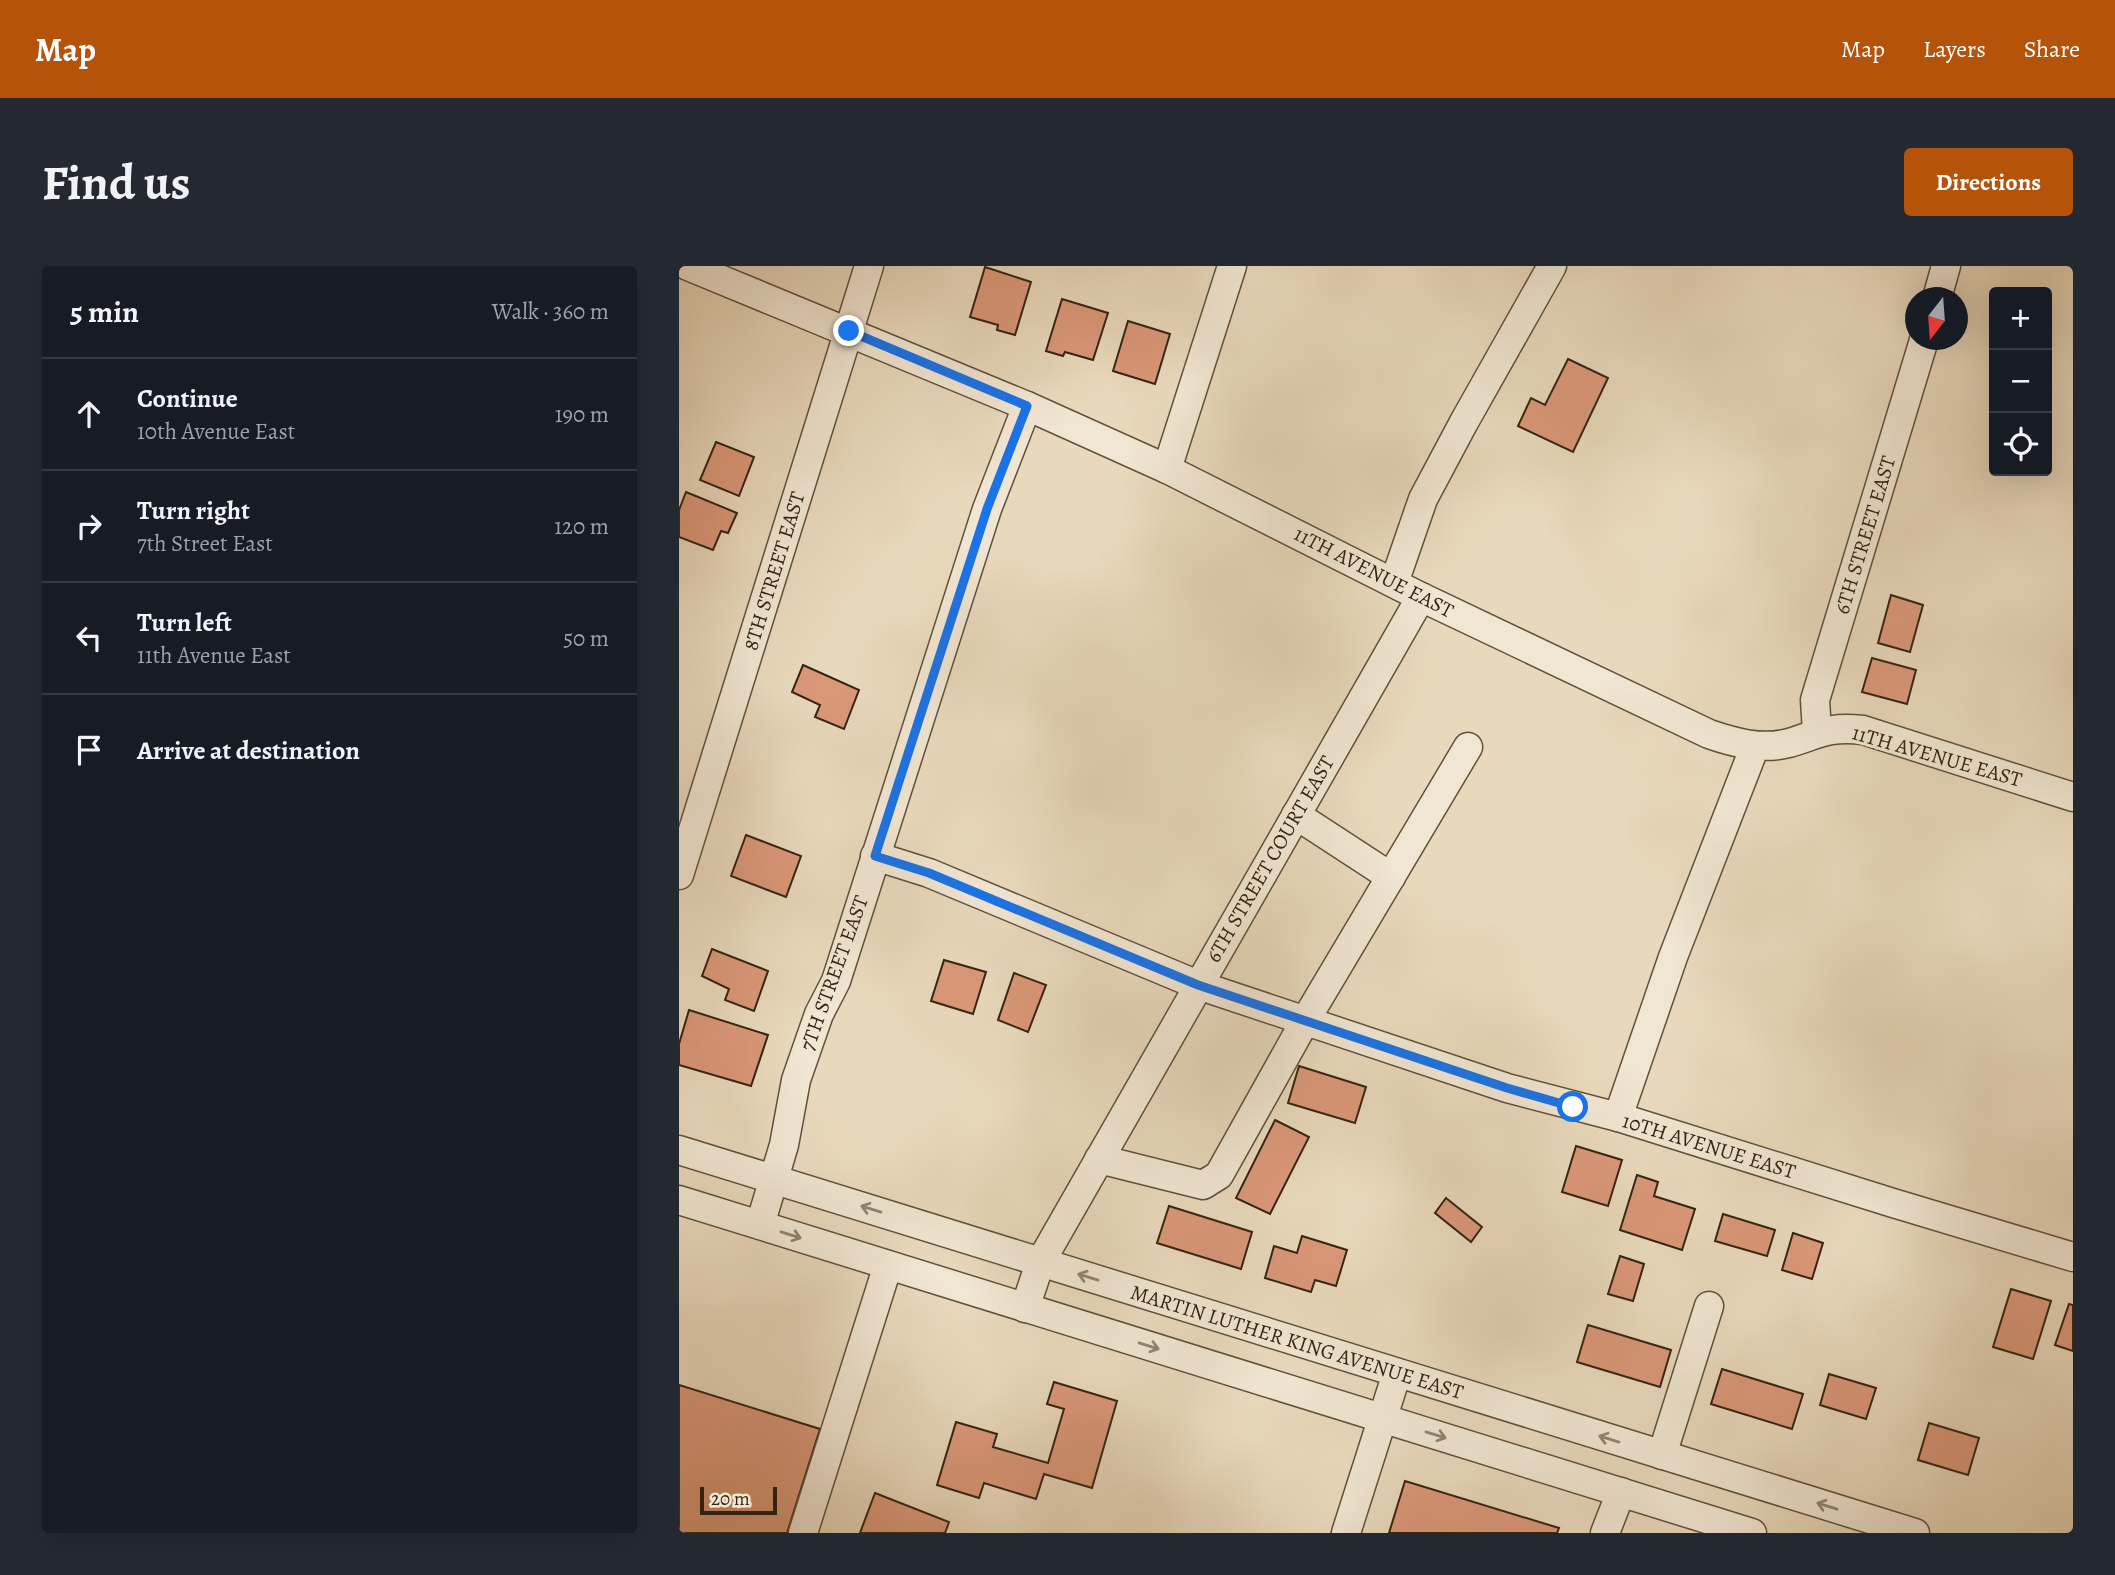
<!DOCTYPE html>
<meta charset="utf-8">
<style>
body{margin:0;font-family:Alegreya,serif;background:#242831;color:#f1f3f6}
.controls{position:absolute;right:21px;top:21px;display:grid;overflow:hidden;border-radius:7px;box-shadow:0 7px 28px #0002}
.controls button{width:63px;height:63px;display:grid;place-items:center;padding:0;border:0;border-bottom:2px solid #363941;background:#171b24;color:#f1f3f6;font:35px sans-serif}
.compass{position:absolute;left:1226px;top:21px;width:63px;height:63px;border-radius:50%;background:#171b24;box-shadow:0 7px 28px #0002;rotate:197deg}
.scale{position:absolute;left:21px;bottom:18px;width:77px;box-sizing:border-box;padding-left:7px;border:4px solid #332411;border-top:0;font-size:19px;line-height:24px;white-space:nowrap;color:#332411;-webkit-text-stroke:5px #f1e6d3;paint-order:stroke}
.stop{position:absolute;width:21px;height:21px;margin:-16px;border:5px solid #1a73e8;border-radius:50%;background:#fff}
.stop.end{background:#1a73e8;border-color:#fff;box-shadow:0 2px 7px #0008}
.list{margin:0;padding:0;list-style:none}
h2{display:flex;justify-content:space-between;align-items:center;height:91px;margin:0;padding:0 28px;font-size:30px}
h2 small{font-size:23px;font-weight:400;color:#9ea1a6}
.list li{display:grid;grid-template-columns:46px 1fr auto;gap:21px;align-items:center;box-sizing:border-box;height:112px;padding:0 28px;border-top:2px solid #363941}
.list b{display:block;font-size:26px;white-space:nowrap}
.list p{margin:0;font-size:23px;white-space:nowrap;color:#9ea1a6}
.list em{font-size:23px;font-style:normal;color:#9ea1a6}
.icon{flex:none;width:38px;height:38px;fill:none;stroke:currentColor;stroke-width:2;stroke-linecap:round;stroke-linejoin:round}
.map{position:relative;flex:none;width:1394px;height:1267px;overflow:hidden;border-radius:7px}
header{display:flex;align-items:center;gap:42px;box-sizing:border-box;height:98px;padding:0 35px;background:#b45309;color:#fff}
header strong{font-size:33px}
nav{display:flex;gap:38px;margin-inline-start:auto;font-size:24px}
.intro{display:flex;align-items:center;justify-content:space-between;box-sizing:border-box;height:168px;padding:0 42px}
h1{margin:0;font-size:49px}
.button{padding:18px 32px;border-radius:7px;background:#b45309;color:#fff;font-size:24px;font-weight:700}
main{display:flex;gap:42px;padding:0 42px}
aside{flex:1;background:#171b24;border-radius:7px;box-shadow:0 7px 28px #0002}
.map>svg:first-child{display:block}
</style>
<header>
<strong>Map</strong>
<nav><a>Map</a><a>Layers</a><a>Share</a></nav>
</header>
<div class="intro"><h1>Find us</h1><a class="button">Directions</a></div>
<main>
<aside>
<h2>5 min<small>Walk · 360 m</small></h2>
<ul class="list">
<li><svg class="icon" aria-label="ahead" viewBox="0 0 24 24"><path d="M12 20V5M6 11l6-6 6 6"/></svg><div><b>Continue</b><p>10th Avenue East</p></div><em>190 m</em></li>
<li><svg class="icon" aria-label="right" viewBox="0 0 24 24"><path d="M7 20v-9h11M14 6l5 5-5 5"/></svg><div><b>Turn right</b><p>7th Street East</p></div><em>120 m</em></li>
<li><svg class="icon" aria-label="left" viewBox="0 0 24 24"><path d="M17 20v-9H6M10 6l-5 5 5 5"/></svg><div><b>Turn left</b><p>11th Avenue East</p></div><em>50 m</em></li>
<li><svg class="icon" aria-label="arrive" viewBox="0 0 24 24"><path d="M6 21V4h12l-3 4 3 4H6"/></svg><div><b>Arrive at destination</b></div></li>
</ul>
</aside>
<div class="map">
<svg width="1394" height="1267" viewBox="0 0 1394 1267">
<rect width="100%" height="100%" fill="#e9d9bc"/>
<filter id="stains"><feTurbulence type="fractalNoise" baseFrequency=".00286" numOctaves="4"/><feColorMatrix values="0 0 0 0 .2 0 0 0 0 .09 0 0 0 0 .02 0 0 0 .5 -.17"/></filter>
<radialGradient id="worn" r=".72"><stop offset=".6" stop-color="#630" stop-opacity="0"/><stop offset="1" stop-color="#630" stop-opacity=".3"/></radialGradient>
<!-- building -->
<g fill="#db9879" stroke="#332411" stroke-width="2">
<path d="M306,1L352,16L336,69L318,64L319,59L291,51Z"/>
<path d="M383,33L429,47L414,94L386,86L384,90L367,85Z"/>
<path d="M449,55L491,68L476,118L434,105Z"/>
<path d="M889,93L929,112L894,186L839,160L852,132L866,139Z"/>
<path d="M37,176L75,191L60,230L21,214Z"/>
<path d="M7,226L58,247L49,267L42,265L34,284L0,271V244Z"/>
<path d="M1212,329L1244,339L1231,386L1199,377Z"/>
<path d="M1193,392L1237,404L1228,438L1183,426Z"/>
<path d="M124,399L180,424L165,463L136,451L141,439L113,426Z"/>
<path d="M67,569L122,590L107,631L52,610Z"/>
<path d="M33,683L89,705L75,745L46,734L50,723L23,710Z"/>
<path d="M265,694L307,706L294,748L252,735Z"/>
<path d="M335,707L367,719L349,766L319,754Z"/>
<path d="M10,744L89,769L72,820L0,799V778Z"/>
<path d="M620,800L687,821L676,857L609,837Z"/>
<path d="M596,854L630,871L591,948L557,932Z"/>
<path d="M897,880L943,894L929,940L883,926Z"/>
<path d="M958,909L979,916L975,930L1016,943L1003,984L941,964Z"/>
<path d="M767,932L803,961L792,976L756,947Z"/>
<path d="M490,940L573,966L562,1003L478,977Z"/>
<path d="M1044,948L1096,964L1088,990L1036,975Z"/>
<path d="M1114,967L1144,977L1133,1013L1103,1004Z"/>
<path d="M623,970L668,984L657,1020L636,1014L632,1026L586,1012L595,980L618,987Z"/>
<path d="M941,990L965,998L954,1035L929,1028Z"/>
<path d="M1332,1023L1372,1035L1354,1093L1314,1081Z"/>
<path d="M1390,1038L1394,1039V1085L1376,1079Z"/>
<path d="M909,1059L992,1084L981,1121L898,1096Z"/>
<path d="M1043,1103L1124,1128L1113,1163L1032,1138Z"/>
<path d="M1150,1108L1197,1122L1187,1153L1141,1139Z"/>
<path d="M375,1116L438,1135L413,1222L365,1208L357,1233L305,1217L300,1232L258,1219L277,1156L318,1168L314,1181L369,1197L385,1143L368,1138Z"/>
<path d="M0,1119L141,1163L108,1267H0Z"/>
<path d="M1250,1157L1300,1172L1289,1209L1239,1194Z"/>
<path d="M726,1215L880,1262L878,1267H710Z"/>
<path d="M196,1227L270,1256L266,1267H181Z"/>
</g>
<g fill="none" stroke-linecap="round" stroke-linejoin="round">
<!-- minor casing -->
<g stroke="#60513c" stroke-width="31">
<g id="minor">
<path d="M9,0L348,140L488,203L742,331L1030,468C1056,477 1083,484 1110,477C1141,468 1149,460 1184,464L1394,531"/>
<path d="M1258,32L1267,0"/>
<path d="M488,203L553,0"/>
<path d="M715,317L744,233L785,156L873,0"/>
<path d="M1138,466L1136,434L1245,74"/>
<path d="M617,549L712,611"/>
<path d="M196,590L250,607L519,719L828,822L939,851L1214,937L1394,991"/>
<path d="M0,609L190,0"/>
<path d="M939,851L994,691L1076,480"/>
<path d="M0,884L1236,1267"/>
<path d="M420,893L524,919L540,909L626,755L789,481"/>
<path d="M0,934L1073,1267"/>
<path d="M81,959L105,879L117,814L140,748L157,715L308,243L348,140"/>
<path d="M346,1042L361,997L742,331"/>
<path d="M983,1189L1030,1040"/>
<path d="M124,1267L209,999"/>
<path d="M667,1267L718,1107"/>
<path d="M926,1267L942,1226"/>
</g>
</g>
<!-- minor -->
<use href="#minor" stroke="#f1e6d3" stroke-width="28"/>
</g>
<!-- one-way arrows -->
<defs><path id="oneway-shaft" d="M-6 0H5M1.5-3L5.5 0L1.5 3" fill="none" stroke-width="1.6" stroke-linecap="round" stroke-linejoin="round" transform="scale(1.75)"/></defs>
<g stroke="#928572">
<use href="#oneway-shaft" transform="translate(192 943) rotate(-163)"/>
<use href="#oneway-shaft" transform="translate(112 969) rotate(17)"/>
<use href="#oneway-shaft" transform="translate(409 1011) rotate(-163)"/>
<use href="#oneway-shaft" transform="translate(470 1080) rotate(17)"/>
<use href="#oneway-shaft" transform="translate(757 1169) rotate(17)"/>
<use href="#oneway-shaft" transform="translate(930 1173) rotate(-163)"/>
<use href="#oneway-shaft" transform="translate(1148 1240) rotate(-163)"/>
</g>
<g fill="none" stroke-linecap="round" stroke-linejoin="round">
<!-- route -->
<path stroke="#1a73e8" stroke-width="9" d="M170,65L348,140L308,243L196,590L250,607L519,719L828,822L894,841"/>
</g>
<g text-anchor="middle" dominant-baseline="central" stroke-width="6" stroke-linejoin="round" paint-order="stroke">
<!-- street labels -->
<g font-size="21" fill="#332411" stroke="#f1e6d3">
<text transform="translate(1186 269) rotate(-73)">6TH STREET EAST</text>
<text transform="translate(95 305) rotate(-73)">8TH STREET EAST</text>
<text transform="translate(695 306) rotate(27)">11TH AVENUE EAST</text>
<text transform="translate(1258 490) rotate(16)">11TH AVENUE EAST</text>
<text transform="translate(591 593) rotate(-60)">6TH STREET COURT EAST</text>
<text transform="translate(155 707) rotate(-70)">7TH STREET EAST</text>
<text transform="translate(1030 880) rotate(17)">10TH AVENUE EAST</text>
<text transform="translate(618 1076) rotate(17)">MARTIN LUTHER KING AVENUE EAST</text>
</g>
</g>
<rect width="100%" height="100%" filter="url(#stains)"/>
<rect width="100%" height="100%" fill="url(#worn)"/>
</svg>
<div class="controls">
<button>+</button>
<button>−</button>
<button><svg class="icon" aria-label="locate" viewBox="0 0 24 24"><circle cx="12" cy="12" r="6"/><path d="M12 2v4M12 18v4M2 12h4M18 12h4"/></svg></button>
</div>
<svg class="compass" viewBox="-18 -18 36 36"><path d="M0-13l5 13h-10z" fill="#e53935"/><path d="M0 13l5-13h-10z" fill="#9ea1a6"/></svg>
<div class="scale">20 m</div>
<div class="stop" style="left:894px;top:841px"></div>
<div class="stop end" style="left:170px;top:65px"></div>
</div>
</main>
